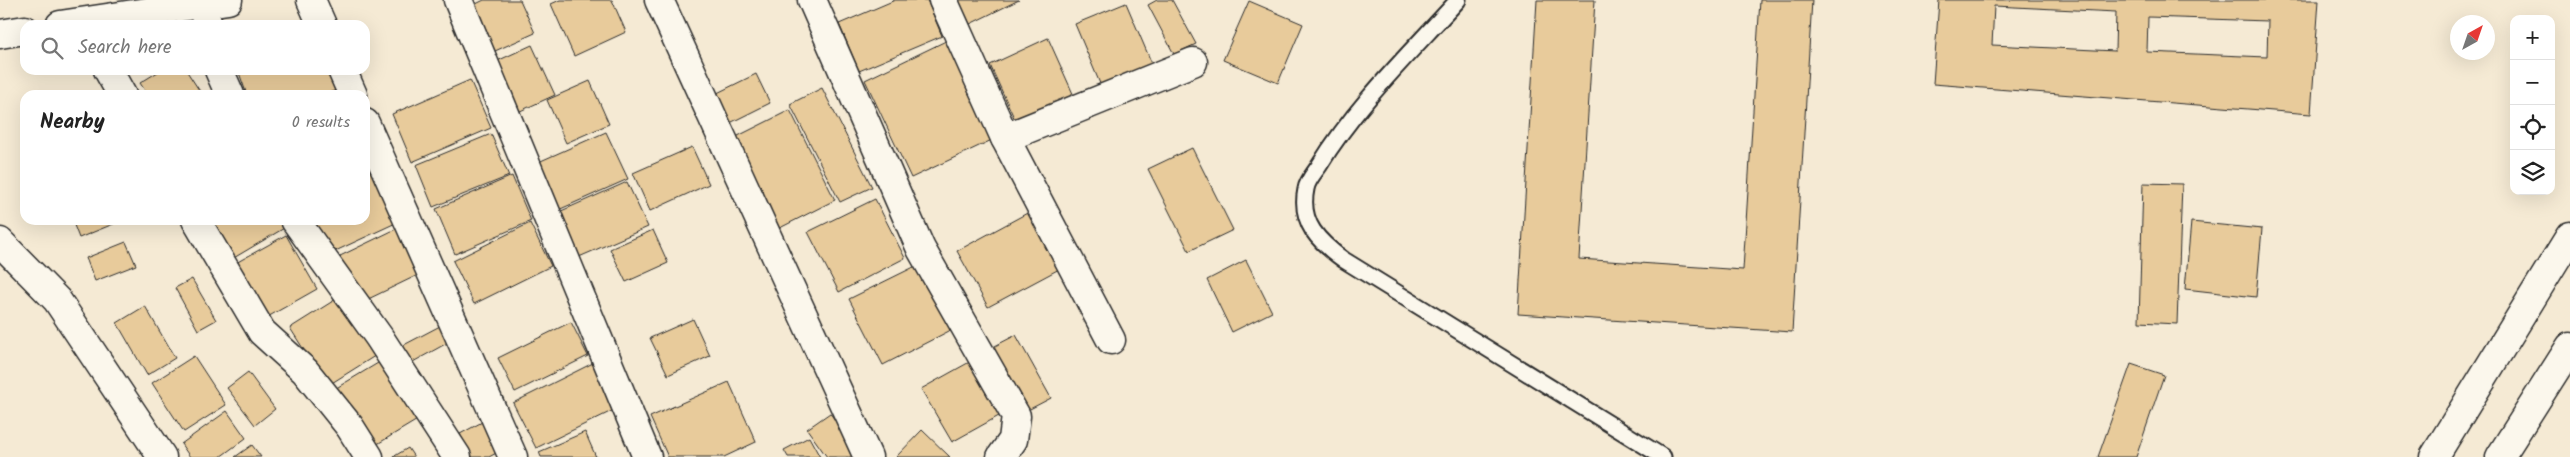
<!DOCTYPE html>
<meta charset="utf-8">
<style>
body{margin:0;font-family:Kalam,sans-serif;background:#f6f6f6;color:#222}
.controls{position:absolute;right:15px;top:15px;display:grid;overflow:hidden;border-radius:10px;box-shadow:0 5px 20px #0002}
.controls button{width:45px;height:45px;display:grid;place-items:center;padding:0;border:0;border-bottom:1px solid #e0e0e0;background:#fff;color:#222;font:25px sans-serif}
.compass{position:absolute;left:2450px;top:15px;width:45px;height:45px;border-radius:50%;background:#fff;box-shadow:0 5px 20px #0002;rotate:40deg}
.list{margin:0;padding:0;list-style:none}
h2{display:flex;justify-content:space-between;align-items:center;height:65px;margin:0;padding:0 20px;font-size:21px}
h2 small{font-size:16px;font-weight:400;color:#767676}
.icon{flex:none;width:28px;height:28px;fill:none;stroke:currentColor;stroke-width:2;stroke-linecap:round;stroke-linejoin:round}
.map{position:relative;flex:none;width:2570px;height:457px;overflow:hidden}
.search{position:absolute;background:#fff;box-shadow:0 5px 20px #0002;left:20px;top:20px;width:350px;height:55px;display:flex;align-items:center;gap:12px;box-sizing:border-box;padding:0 18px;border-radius:15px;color:#767676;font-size:19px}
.panel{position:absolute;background:#fff;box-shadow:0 5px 20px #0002;left:20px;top:90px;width:350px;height:135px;border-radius:15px}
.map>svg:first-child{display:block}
</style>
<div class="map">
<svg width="2570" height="457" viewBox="0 0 2570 457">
<rect width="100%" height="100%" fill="#f5ead4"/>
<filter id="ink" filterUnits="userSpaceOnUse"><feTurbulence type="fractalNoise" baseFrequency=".02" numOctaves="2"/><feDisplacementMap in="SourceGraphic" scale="10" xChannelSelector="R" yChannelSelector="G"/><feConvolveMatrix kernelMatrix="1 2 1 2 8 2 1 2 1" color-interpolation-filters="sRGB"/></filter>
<g filter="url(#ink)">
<!-- building -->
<g fill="#e8cb9b" stroke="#2b2b2b" fill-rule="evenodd">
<path d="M484,0H520L535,33L495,51L474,5Z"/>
<path d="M560,0H612L626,32L574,56L551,4Z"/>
<path d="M895,0H927L942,36L859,71L839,24Z"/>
<path d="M958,0H1019L970,24Z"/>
<path d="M1157,0H1172L1196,44L1174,54L1148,5Z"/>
<path d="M1537,0H1595L1579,259L1743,270L1760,0H1812L1792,332L1518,314Z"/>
<path d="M1939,0H2319L2311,114L1933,84ZM1994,6L2116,12L2115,51L1992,45ZM2148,17L2268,21L2267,57L2147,52Z"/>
<path d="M1249,1L1303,24L1278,83L1223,60Z"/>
<path d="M1126,3L1152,64L1101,86L1075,24Z"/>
<path d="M1048,38L1074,96L1016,122L990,65Z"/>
<path d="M950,39L996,138L911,178L865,80Z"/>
<path d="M532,45L555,95L518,112L495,62Z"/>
<path d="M161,70H186L201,93L148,95L140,83Z"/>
<path d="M238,70H330L337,90L323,95H247Z"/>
<path d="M756,74L770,103L722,127L707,98Z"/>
<path d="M470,80L491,128L412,162L392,114Z"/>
<path d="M590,81L609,124L566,143L547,100Z"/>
<path d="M822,88L872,187L840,202L790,104Z"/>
<path d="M790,110L835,200L770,233L724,143Z"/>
<path d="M606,132L628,179L556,211L534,164Z"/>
<path d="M491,134L509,176L433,207L416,165Z"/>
<path d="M692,147L709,184L650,211L633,173Z"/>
<path d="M1192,148L1233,230L1189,251L1148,169Z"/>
<path d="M365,151L400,221L329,254L313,220H365Z"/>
<path d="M512,176L531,221L455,254L436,209Z"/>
<path d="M627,182L648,227L579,257L559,212Z"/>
<path d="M2143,183L2182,184L2177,324L2139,322Z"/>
<path d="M875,199L905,258L839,292L808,232Z"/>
<path d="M1031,211L1063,267L988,307L957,251Z"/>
<path d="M72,220H123L79,238Z"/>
<path d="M209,220H282L286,227L232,259Z"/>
<path d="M2191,222L2262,229L2256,297L2185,289Z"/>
<path d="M530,223L551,266L474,304L453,261Z"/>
<path d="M398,228L420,274L360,303L338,257Z"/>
<path d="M653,230L668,263L626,282L610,249Z"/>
<path d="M286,235L317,289L264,319L234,264Z"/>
<path d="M126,242L136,265L95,281L86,258Z"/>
<path d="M1246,260L1272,312L1232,332L1207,280Z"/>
<path d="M918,265L951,330L883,365L849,299Z"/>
<path d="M192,279L216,320L198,330L175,288Z"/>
<path d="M341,296L378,354L327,386L290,328Z"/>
<path d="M145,306L175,358L147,375L117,323Z"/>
<path d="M693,319L710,356L668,375L650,338Z"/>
<path d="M571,322L588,356L515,392L498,358Z"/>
<path d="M440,326L449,342L411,363L402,346Z"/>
<path d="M1016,335L1051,398L1028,410L993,347Z"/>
<path d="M194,356L226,405L184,432L152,383Z"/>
<path d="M388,357L424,416L369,449L333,390Z"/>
<path d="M975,359L1006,412L952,442L921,389Z"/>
<path d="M595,362L618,408L536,448L513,403Z"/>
<path d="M2131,364L2164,375L2136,457H2098Z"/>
<path d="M248,372L275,409L255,425L227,388Z"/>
<path d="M729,382L756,442L724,457H668L650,417Z"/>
<path d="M227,411L246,438L220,457H190L181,444Z"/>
<path d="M830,413L860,457H827L807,429Z"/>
<path d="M484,421L500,451L489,457H472L460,434Z"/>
<path d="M922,430L950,457H896Z"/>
<path d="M585,432L596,457H541L539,452Z"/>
<path d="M809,437L820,457H788L784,450Z"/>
<path d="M252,445L261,457H235Z"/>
<path d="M408,448L414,457H393Z"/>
</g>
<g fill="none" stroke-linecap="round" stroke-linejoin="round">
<!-- service casing -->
<g stroke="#2b2b2b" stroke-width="19">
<path id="service" d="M1458,0C1410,53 1356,105 1319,166C1315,172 1307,181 1306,189C1299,223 1319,242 1344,260L1663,457"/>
</g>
<!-- minor casing -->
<g stroke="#2b2b2b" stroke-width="31">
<g id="minor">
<path d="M200,0L208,25"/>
<path d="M311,0L322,25"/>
<path d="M458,0L647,457"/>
<path d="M659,0L868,457"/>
<path d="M812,0L921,249L1016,416L1013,440L1001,457"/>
<path d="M943,0L1005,138L1111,340"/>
<path d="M108,70L122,95"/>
<path d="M219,70L230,95"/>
<path d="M342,70L353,95"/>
<path d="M365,123L513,457"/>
<path d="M1005,138L1193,62"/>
<path d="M196,220L262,332L305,371L350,427L369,457"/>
<path d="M295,220L379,337L457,457"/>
<path d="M0,242L57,300L162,457"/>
<path d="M2434,457L2570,236"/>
<path d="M2500,457L2570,347"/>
</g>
</g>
<!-- tertiary casing -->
<g stroke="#2b2b2b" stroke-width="31">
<g id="tertiary">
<path d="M60,25L228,0"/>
<path d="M0,34L25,30"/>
</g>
</g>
<!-- service -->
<use href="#service" stroke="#fbf7ec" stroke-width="15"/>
<!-- minor -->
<use href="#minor" stroke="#fbf7ec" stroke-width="28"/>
<!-- tertiary -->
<use href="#tertiary" stroke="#fbf7ec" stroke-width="28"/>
</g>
</g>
</svg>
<div class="controls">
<button>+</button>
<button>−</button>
<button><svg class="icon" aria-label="locate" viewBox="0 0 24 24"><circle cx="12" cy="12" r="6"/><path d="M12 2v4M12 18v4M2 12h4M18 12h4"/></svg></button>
<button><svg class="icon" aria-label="layers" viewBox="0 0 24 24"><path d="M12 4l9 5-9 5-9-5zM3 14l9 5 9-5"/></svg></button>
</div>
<svg class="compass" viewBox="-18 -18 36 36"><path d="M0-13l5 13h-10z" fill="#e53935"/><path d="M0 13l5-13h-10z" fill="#767676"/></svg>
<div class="search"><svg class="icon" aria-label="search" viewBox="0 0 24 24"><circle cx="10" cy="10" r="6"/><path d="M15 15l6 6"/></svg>Search here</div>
<section class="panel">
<h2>Nearby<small>0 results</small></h2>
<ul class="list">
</ul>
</section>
</div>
